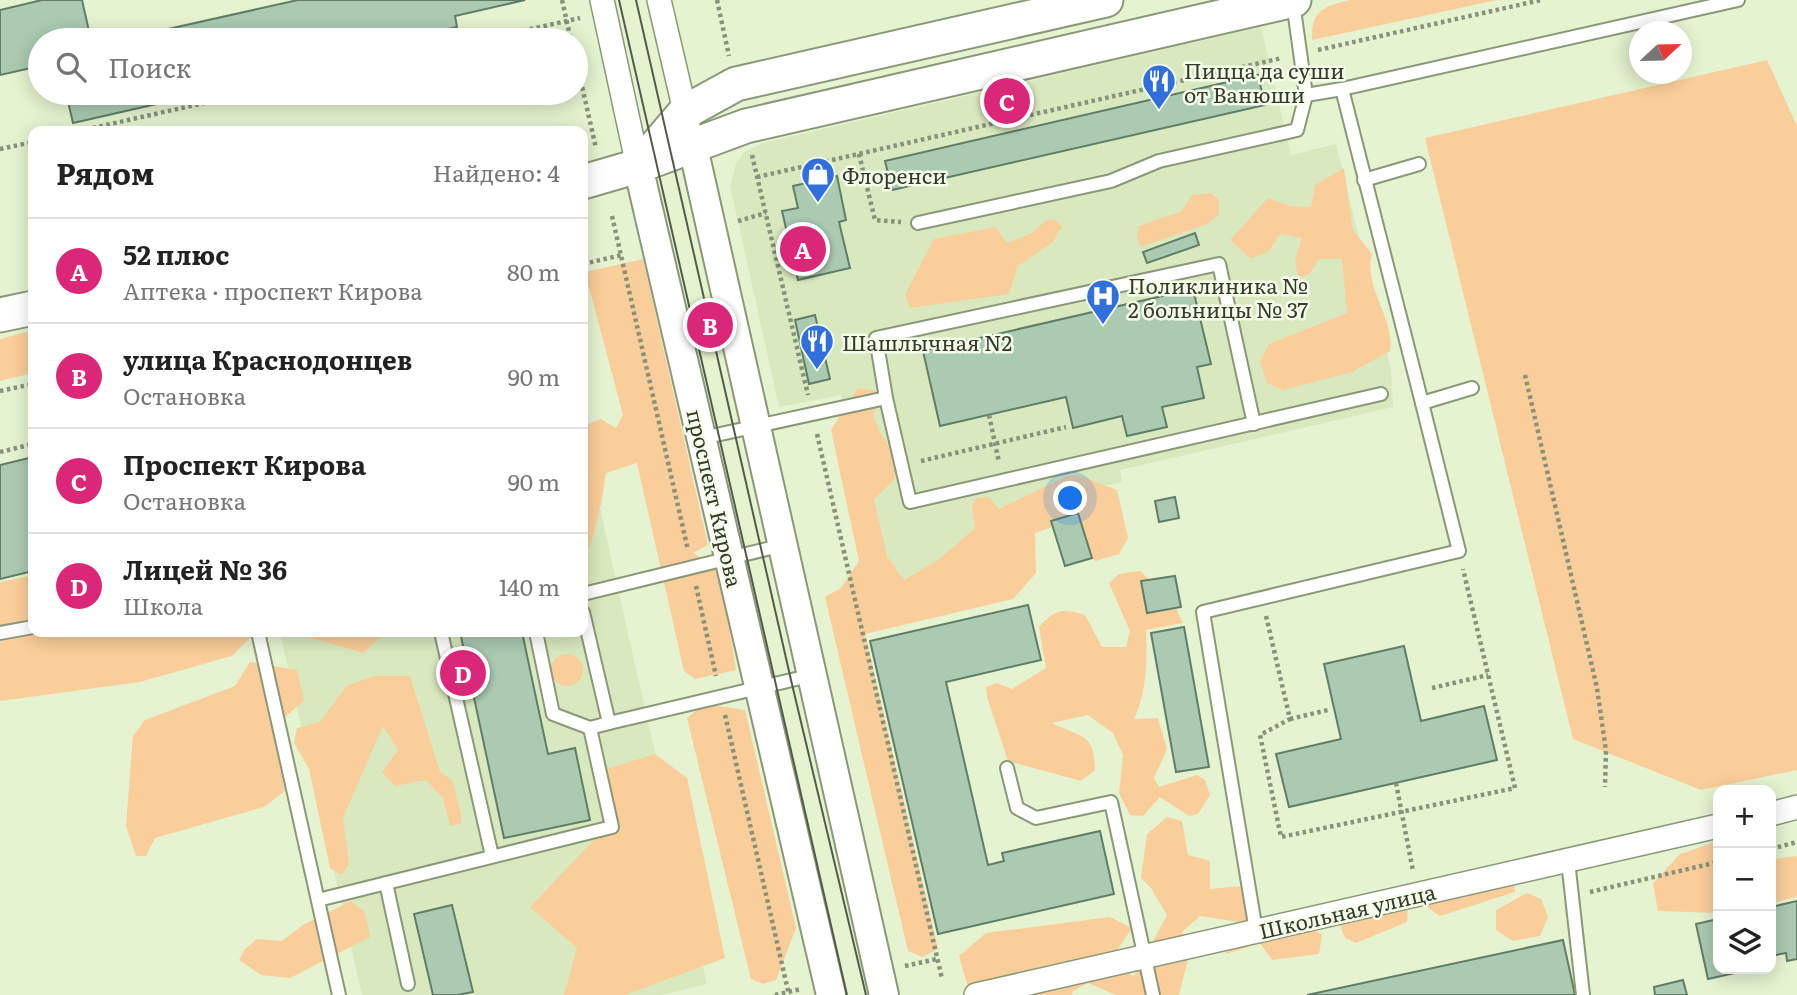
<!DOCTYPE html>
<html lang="ru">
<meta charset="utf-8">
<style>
body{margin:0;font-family:Literata,serif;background:#f6f6f6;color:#222}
.controls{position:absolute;right:21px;bottom:21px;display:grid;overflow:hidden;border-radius:14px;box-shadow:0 4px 18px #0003}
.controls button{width:63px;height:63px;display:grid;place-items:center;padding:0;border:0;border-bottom:2px solid #e0e0e0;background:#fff;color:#222;font:35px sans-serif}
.compass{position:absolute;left:1629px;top:21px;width:63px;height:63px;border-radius:50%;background:#fff;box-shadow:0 4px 18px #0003;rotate:68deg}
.you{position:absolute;left:1071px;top:499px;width:24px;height:24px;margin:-18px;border:5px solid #fff;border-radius:50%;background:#1a73e8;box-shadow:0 0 0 10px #1a73e833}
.badge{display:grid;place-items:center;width:46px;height:46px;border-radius:50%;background:#db2777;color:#fff;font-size:23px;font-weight:700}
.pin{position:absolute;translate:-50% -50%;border:4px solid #fff;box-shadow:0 2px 7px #0006}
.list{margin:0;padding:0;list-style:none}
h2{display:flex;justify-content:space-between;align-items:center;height:91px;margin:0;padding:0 28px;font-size:30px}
h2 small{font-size:23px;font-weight:400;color:#767676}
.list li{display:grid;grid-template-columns:46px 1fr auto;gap:21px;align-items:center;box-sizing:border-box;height:105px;padding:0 28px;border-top:2px solid #e0e0e0}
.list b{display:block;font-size:26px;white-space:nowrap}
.list p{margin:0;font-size:23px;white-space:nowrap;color:#767676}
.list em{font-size:23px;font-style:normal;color:#767676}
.icon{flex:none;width:38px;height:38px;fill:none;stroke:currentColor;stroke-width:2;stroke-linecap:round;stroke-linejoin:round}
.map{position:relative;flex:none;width:1797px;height:995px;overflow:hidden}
.search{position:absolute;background:#fff;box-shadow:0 4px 18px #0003;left:28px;top:28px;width:560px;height:77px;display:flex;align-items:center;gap:18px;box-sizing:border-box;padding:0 24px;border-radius:38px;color:#767676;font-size:26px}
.panel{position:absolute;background:#fff;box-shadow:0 4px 18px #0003;left:28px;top:126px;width:560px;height:511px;border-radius:14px}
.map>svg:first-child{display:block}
</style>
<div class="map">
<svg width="1797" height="995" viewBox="0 0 1797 995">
<rect width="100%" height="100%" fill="#e5f3d0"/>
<!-- built -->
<g fill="#d9e9bf">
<path d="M1261,27L1291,155L1336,144L1391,369L1393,407L1120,470L1122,482L1005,509L1015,559L881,585L841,395L779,407L730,186L736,164L744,152L763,143Z"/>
<path d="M583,433L707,984L661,995H362L280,632H583Z"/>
</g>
<!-- green -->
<g fill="#face9a">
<path d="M1350,0H1497L1312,40C1311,11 1323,6 1350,0Z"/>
<path d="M1767,60L1797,126V770L1701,790L1573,739L1425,138Z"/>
<path d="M1344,168L1353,230L1372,254C1363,287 1395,318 1390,351L1352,372L1283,390L1267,383L1260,362L1269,344L1347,313L1342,259H1319L1310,274L1298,278L1295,260L1302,238L1280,234L1269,251L1251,259L1230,240L1268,198L1290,206L1311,207L1315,185Z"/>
<path d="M1211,193L1219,200V215L1207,224L1141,247L1137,239L1139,226L1182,211L1192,195Z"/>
<path d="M1054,219L1062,226L1053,242L1018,266L1009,294L910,308L905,294L934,239L996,227L1007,243L1032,233L1045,221Z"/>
<path d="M643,259L708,545L693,553L721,570L736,670L695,679L684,671L637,463L606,473L601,504L590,547L583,546V426L601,419L616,428L623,415L585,272Z"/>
<path d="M33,330V373L0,381V339Z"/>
<path d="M858,388L881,392L873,416L880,432L897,459L895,479L874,499L887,556L904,580L938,560L975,528L972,506L976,498L989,497L999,509L1067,476L1078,475L1117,490L1128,538L1119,554L1096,561L1087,554L1075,519L1035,533L1036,573L1013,599L865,634L938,949L922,957L908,951L825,597L841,588L859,561L831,430Z"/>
<path d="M1140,571L1172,600L1183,623L1146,630C1147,659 1147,693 1134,719L1158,718L1167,749L1154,778L1159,787L1197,775L1205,780L1210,795L1198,814L1189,816L1160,797L1143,816L1130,815L1119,793L1123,755L1113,733L1088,715L1052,723C1082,738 1094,732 1095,770L1081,781L1008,761L987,697L986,687L997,683L1012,689L1046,668L1039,627C1055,609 1062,608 1085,615L1102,647H1126L1130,631L1109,583L1119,574Z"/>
<path d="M33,575V632H250L251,637L232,656L140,682L0,701V582Z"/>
<path d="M291,632H386L363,653Z"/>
<circle cx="567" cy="670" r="16"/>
<path d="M250,662L297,670L304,700L272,729L285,791L264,807L155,838L146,856H136L126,826L133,736L145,720L235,686Z"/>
<path d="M374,676H410L440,772L452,780L461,814V824L450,826L443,798L426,780L395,786L382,772L398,750L383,726L343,818L349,864L342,875L330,868L309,769L294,743L297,728L320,722L346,686Z"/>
<path d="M705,704L745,710L796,928L776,980L763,984L751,979L687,718Z"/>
<path d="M655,754L687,778L725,958L625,995H564L577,948L530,907L614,819L603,770Z"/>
<path d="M1167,817L1182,821L1188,855L1210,861V889L1242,886L1256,895L1258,913L1248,947L1226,954L1239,922L1200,916L1182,932L1188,959L1179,995H1116L1088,983L1073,991L1072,995H970L959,956L986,933L1110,917L1132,928L1118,949V968L1134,976L1167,915L1151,888L1141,878L1147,834Z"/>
<path d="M1771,833L1775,859L1797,856V897L1771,903Z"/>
<path d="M1718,841V913L1658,911L1653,883L1680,854Z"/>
<path d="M1514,876L1515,892L1440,916L1427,907L1431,894Z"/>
<path d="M1527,893L1541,899L1548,917L1540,936L1513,941L1496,930V910Z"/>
<path d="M351,901L365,912L370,937L290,978L261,975L239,960L245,949L257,939L282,941L303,925Z"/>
<path d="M1408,903L1407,922L1356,943L1345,938L1339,923Z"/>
<path d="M1305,923L1322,935L1319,954L1272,960L1259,942Z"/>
</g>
<!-- building -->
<g fill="#aacab1" stroke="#607e67" stroke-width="2">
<path d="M42,0H82L91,40H40V66L0,75V10Z"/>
<path d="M298,0H525L455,16L457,27L399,40H119Z"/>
<path d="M1258,75L1265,105L892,190L885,161Z"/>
<path d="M66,93H205L73,123Z"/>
<path d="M837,176L846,220L839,222L850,268L798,280L782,211L798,208L793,186Z"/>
<path d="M1195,233L1199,245L1147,263L1143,252Z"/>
<path d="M1193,289L1211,364L1197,367L1204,398L1162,407L1167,427L1127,436L1122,416L1073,428L1066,397L940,426L923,351Z"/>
<path d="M815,315L830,379L809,384L795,320Z"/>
<path d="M33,457V571L0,579V465Z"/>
<path d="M1175,497L1179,518L1159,522L1155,501Z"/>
<path d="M1078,513L1092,558L1065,566L1051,521Z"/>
<path d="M1175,576L1181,607L1147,613L1141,581Z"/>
<path d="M1028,605L1041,660L946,682L988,865L1004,861L1002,853L1100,831L1114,894L938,934L870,641Z"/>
<path d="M1184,627L1209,767L1176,772L1151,633Z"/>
<path d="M460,632H522L548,754L575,748L590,820L504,838Z"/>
<path d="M1404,646L1421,721L1484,706L1497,760L1289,807L1276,754L1341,739L1324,664Z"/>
<path d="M1797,901V959L1787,961L1786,953L1771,956V907Z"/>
<path d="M452,905L473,992L457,995H433L414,914Z"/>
<path d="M1718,919V969L1748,970L1708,979L1696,924Z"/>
<path d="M1563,940L1575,995H1307Z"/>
<path d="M1683,980L1687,995H1655L1654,987Z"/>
</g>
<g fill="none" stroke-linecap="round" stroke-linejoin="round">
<!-- service casing -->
<g stroke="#8b9878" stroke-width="16">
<g id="service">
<path d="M1293,2L1306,95L1342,89L1422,403L1472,388"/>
<path d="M1342,89L1738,0"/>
<path d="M1364,180L1419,164"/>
<path d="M918,223L1111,181L1159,161L1297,130L1306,95"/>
<path d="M886,398L876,338L1219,264L1254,424"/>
<path d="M702,438L886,398L910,502L1381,394"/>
<path d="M583,594L783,545"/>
<path d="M583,612L609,723L813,675"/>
<path d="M258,632L339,995"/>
<path d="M441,632L492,856"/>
<path d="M536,632L553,714L590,728L609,723"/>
<path d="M0,633L33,627"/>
<path d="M1007,768L1017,808L1036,818L1111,802L1153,995"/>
<path d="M1568,861L1583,995"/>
<path d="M386,883L408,984"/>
<path d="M318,900L612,827L590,728"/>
<path d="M1256,931L1203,612L1459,551L1422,403"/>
</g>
</g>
<!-- minor casing -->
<g stroke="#8b9878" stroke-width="26">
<g id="minor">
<path d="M602,0L638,166"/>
<path d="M659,0L688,124"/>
<path d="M1771,814L1797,807"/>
<path d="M976,995L1718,826"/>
</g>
</g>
<!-- tertiary casing -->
<g stroke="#8b9878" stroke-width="32">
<g id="tertiary">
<path d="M693,147L884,995"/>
<path d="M638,166L831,995"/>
</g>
</g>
<!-- secondary casing -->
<g stroke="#8b9878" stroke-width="37">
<g id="secondary">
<path d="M639,166L685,112L736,84L1106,0"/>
<path d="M583,182L638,166L746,126L1294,0"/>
<path d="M0,315L33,308"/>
</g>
</g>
<!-- path -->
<g stroke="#889179" stroke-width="4.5" stroke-dasharray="3.5 3.5" stroke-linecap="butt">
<path d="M562,0L571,40"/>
<path d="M717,0L729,56"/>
<path d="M482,40L580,18"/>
<path d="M1318,50L1541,0"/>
<path d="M576,60L596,148"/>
<path d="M79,131L249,93"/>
<path d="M0,149L33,142"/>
<path d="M859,154L875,220L901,222"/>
<path d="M752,155L808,395"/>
<path d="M757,177L1282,58"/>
<path d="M612,216L688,550"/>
<path d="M738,221L766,213"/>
<path d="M583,264L622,255"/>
<path d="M1525,375L1597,688L1606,751L1605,787"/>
<path d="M0,391L33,384"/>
<path d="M989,415L999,462"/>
<path d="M817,434L942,979"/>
<path d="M0,452L33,444"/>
<path d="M921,461L1066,427"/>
<path d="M696,586L716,676"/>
<path d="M1266,616L1290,719L1260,735L1281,837L1515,788L1463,569"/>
<path d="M1432,688L1488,675"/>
<path d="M725,715L789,995"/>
<path d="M1290,719L1328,710"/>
<path d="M1396,783L1413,871"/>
<path d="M1771,849L1797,842"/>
<path d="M1590,892L1718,862"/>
<path d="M905,966L937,959"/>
<path d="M775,995L801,989"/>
</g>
<!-- service -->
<use href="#service" stroke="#fff" stroke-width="12"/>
<!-- minor -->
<use href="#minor" stroke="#fff" stroke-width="23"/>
<!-- tertiary -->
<use href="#tertiary" stroke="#fff" stroke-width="28"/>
<!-- secondary -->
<use href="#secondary" stroke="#fff" stroke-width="33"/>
<!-- tram -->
<g stroke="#555b4a" stroke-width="2">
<path d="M619,0L847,995"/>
<path d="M636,0L791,680L866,995"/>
</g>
</g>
<!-- icons -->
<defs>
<g id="restaurant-pin" transform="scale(1.75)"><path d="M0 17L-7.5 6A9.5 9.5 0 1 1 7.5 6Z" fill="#306fdd" stroke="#f5fee9"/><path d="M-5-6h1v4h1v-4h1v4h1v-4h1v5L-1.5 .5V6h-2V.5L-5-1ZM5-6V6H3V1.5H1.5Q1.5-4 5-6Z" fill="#fff"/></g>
<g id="shop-pin" transform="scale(1.75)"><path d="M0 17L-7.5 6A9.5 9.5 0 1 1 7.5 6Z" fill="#306fdd" stroke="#f5fee9"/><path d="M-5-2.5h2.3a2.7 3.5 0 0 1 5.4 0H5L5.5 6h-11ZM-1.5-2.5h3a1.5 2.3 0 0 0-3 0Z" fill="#fff"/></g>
<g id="hospital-pin" transform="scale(1.75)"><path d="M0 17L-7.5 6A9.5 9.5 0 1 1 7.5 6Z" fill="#306fdd" stroke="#f5fee9"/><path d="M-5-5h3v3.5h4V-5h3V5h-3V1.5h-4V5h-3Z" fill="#fff"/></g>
</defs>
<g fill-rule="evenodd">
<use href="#restaurant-pin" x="1159" y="81"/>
<use href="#shop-pin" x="818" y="174"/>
<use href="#hospital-pin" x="1103" y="296"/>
<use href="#restaurant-pin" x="817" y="341"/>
</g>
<g text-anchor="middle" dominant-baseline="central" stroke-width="5" stroke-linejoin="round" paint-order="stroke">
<!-- poi labels -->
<g font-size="21" fill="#353a2c" stroke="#f5fee9" text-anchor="start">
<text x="1184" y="69">Пицца да суши<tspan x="1184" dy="24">от Ванюши</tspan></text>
<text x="842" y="174">Флоренси</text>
<text x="1128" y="284">Поликлиника №<tspan x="1128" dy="24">2 больницы № 37</tspan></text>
<text x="842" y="341">Шашлычная N2</text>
</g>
<!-- street labels -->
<g font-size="21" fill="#353a2c" stroke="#f5fee9">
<text transform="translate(716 498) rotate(77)">проспект Кирова</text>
<text transform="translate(1347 910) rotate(-13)">Школьная улица</text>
</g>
</g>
</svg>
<div class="controls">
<button>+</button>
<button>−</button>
<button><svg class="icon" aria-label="layers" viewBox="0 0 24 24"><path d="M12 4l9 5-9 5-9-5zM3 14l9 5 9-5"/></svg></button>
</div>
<svg class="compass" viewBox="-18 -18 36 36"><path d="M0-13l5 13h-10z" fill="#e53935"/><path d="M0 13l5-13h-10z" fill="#767676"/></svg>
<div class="you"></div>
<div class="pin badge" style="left:803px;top:249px">A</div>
<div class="pin badge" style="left:710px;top:325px">B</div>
<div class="pin badge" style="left:1007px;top:101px">C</div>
<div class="pin badge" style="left:463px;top:673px">D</div>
<div class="search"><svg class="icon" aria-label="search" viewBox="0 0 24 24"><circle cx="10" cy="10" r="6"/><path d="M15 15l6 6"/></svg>Поиск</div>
<section class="panel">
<h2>Рядом<small>Найдено: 4</small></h2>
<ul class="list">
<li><span class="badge">A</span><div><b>52 плюс</b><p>Аптека · проспект Кирова</p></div><em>80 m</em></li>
<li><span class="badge">B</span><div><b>улица Краснодонцев</b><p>Остановка</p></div><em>90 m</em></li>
<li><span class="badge">C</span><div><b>Проспект Кирова</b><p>Остановка</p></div><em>90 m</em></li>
<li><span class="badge">D</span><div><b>Лицей № 36</b><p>Школа</p></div><em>140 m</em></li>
</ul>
</section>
</div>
